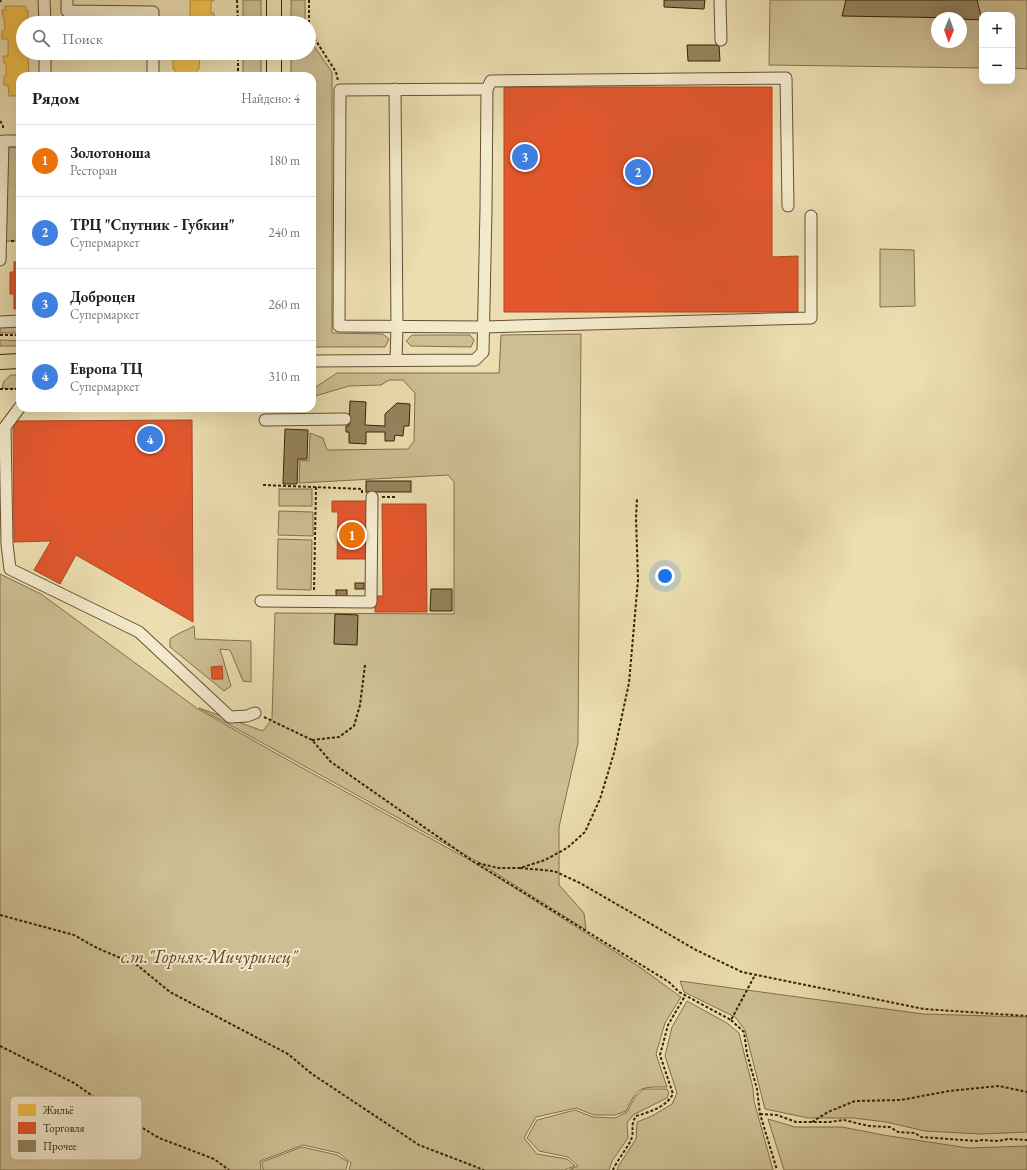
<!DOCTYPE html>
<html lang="ru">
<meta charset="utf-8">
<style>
body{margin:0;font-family:"EB Garamond",serif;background:#f2f2f2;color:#222}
.controls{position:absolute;right:12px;top:12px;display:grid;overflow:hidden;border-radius:8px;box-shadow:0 4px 16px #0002}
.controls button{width:36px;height:36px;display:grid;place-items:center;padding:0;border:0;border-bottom:1px solid #e0e0e0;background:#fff;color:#222;font:20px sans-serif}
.compass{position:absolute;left:931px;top:12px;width:36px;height:36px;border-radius:50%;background:#fff;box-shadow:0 4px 16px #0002;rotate:181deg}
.you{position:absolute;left:665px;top:576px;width:14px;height:14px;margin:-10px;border:3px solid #fff;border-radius:50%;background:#1a73e8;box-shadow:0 0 0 6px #1a73e833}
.badge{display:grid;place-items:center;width:26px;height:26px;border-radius:50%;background:#1a73e8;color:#fff;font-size:13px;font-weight:700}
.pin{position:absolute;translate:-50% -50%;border:2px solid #fff;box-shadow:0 1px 4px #0006}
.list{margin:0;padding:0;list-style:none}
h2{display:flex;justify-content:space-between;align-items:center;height:52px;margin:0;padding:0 16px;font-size:17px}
h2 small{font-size:13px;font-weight:400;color:#767676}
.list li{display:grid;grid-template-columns:26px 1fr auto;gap:12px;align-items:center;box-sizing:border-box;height:72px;padding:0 16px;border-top:1px solid #e0e0e0}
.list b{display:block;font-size:15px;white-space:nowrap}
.list p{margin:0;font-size:13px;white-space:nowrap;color:#767676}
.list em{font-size:13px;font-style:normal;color:#767676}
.icon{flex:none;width:22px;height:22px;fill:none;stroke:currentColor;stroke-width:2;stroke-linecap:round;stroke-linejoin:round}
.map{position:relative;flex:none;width:1027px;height:1170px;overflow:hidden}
.search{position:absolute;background:#fff;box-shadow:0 4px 16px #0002;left:16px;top:16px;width:300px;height:44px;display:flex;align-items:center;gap:10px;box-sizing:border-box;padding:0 14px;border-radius:22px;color:#767676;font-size:15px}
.panel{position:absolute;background:#fff;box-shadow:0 4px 16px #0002;left:16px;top:72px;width:300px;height:340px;border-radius:12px}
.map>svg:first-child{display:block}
</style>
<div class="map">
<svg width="1027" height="1170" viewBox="0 0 1027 1170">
<rect width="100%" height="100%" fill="#ecdeb0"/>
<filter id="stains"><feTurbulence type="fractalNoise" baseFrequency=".005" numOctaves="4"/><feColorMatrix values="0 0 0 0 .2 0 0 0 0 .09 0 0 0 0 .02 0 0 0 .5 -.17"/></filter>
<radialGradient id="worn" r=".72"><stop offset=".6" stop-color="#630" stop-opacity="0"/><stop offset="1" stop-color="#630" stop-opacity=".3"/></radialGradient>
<!-- green -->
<g fill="#cdbe93" stroke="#82704d" fill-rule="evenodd">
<rect x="243" y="0" width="18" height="23"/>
<rect x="291" y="0" width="14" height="23"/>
<path d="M770,0H1027V69L1012,68V15H982V68L769,65ZM937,18H961V42H937Z"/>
<path d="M309,39L332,72V333L383,334L389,339L385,347H312V76H291V53H309Z"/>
<rect x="243" y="53" width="18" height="23"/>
<path d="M12,147H16L20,150V241H5L7,149Z"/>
<path d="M880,249L914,250L915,306L880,307Z"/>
<rect x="0" y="324" width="20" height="9"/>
<path d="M581,334L578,743L559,827V885L584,913L586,930L478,862L199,708L263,731L272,719L275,613L454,614V482L448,475L299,483L300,460L309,461L310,433L323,438L327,450L408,449L414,441L415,393L403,380H389L381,385L349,386L312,397V387H316L337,373H499L501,335Z"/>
<path d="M412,335H470L474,340L471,347L411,346L406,341Z"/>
<path d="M0,340L20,341V346H0Z"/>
<path d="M11,375H20V389L2,388L4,381Z"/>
<rect x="279" y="489" width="33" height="17"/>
<path d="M279,511L313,512V536L278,535Z"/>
<path d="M278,539L312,540L311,590L277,589Z"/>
<path d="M0,574L41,594L198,709L270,750L477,864L641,968L681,997L665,1023L656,1054L667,1087C640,1087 638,1086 626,1111L615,1115H594L576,1108L536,1117L524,1138L537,1154L567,1159L575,1166L564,1170H349L351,1163L339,1153L303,1145L260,1161L261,1170H0Z"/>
<path d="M194,626L195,639L251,641V682L243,681L230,650L220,649L231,686L224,691L170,647V639C177,633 186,631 194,626Z"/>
<path d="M680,981L923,1014L1027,1017V1132L981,1134L925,1131L886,1122L853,1118H808L765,1109L745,1030L735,1017L684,992Z"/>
<path d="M687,1001L727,1023L739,1033L753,1088L754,1101L773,1170H617L619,1165L636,1139L637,1122L652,1116L672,1104L677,1093L665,1056L672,1027Z"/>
<path d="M644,1089H667L669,1093L667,1098L633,1115L627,1123L628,1138L612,1161L609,1170H569L578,1166L568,1157L539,1151L527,1138L537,1120L575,1110L593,1117L615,1118L627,1112L635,1097Z"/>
<path d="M768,1119L795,1127H842L883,1135L968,1148L1027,1146V1170H784Z"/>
<path d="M302,1147L337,1155L348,1162L346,1170H263L262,1162Z"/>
</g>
<!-- homes -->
<g fill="#f2c14e" stroke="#ba9139">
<path d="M190,0H214V1H211V13H214V23H190Z"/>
<path d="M5,6H26V11L28,10V23H23V53H26V55L28,56L29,76H20V96H9L8,85H4V76H6V63H4L3,56H8V39H2V31L5,30L4,18H3L2,10H5Z"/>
<path d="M173,53H200L199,69H197V76H175V69H173Z"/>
</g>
<!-- shops -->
<g fill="#e4572e" stroke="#b04722">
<path d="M504,87H772V257L798,256V312H504Z"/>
<path d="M14,262H20V309H14V294H10V272H14Z"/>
<path d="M192,420L193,622L76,555L60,584L34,570L51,541L14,542L13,421Z"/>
<path d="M332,501H367L365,559H337L338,512H332Z"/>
<path d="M382,504H426L427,612H375V596H383Z"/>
<path d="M222,666L223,679H212L211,667Z"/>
</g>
<!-- building -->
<g fill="#95835f" stroke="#372107">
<path d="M664,0H705L704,9L664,7Z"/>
<path d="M846,0H977L982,20L961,19V18L842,16Z"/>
<path d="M687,45H719L720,61H688Z"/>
<path d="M350,401L366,402L365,425L385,426V414L397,403L410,404L409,426H404L403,436L395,435L394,441H385V432H366V444L349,443V432H346V426H349Z"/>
<path d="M285,429L308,430L307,459H298L297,484H283Z"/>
<rect x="366" y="481" width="45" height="11"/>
<rect x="355" y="583" width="9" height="6"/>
<path d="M431,589H452V611H430Z"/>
<rect x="336" y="590" width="11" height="6"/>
<path d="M335,614L358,615L357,645L334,644Z"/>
</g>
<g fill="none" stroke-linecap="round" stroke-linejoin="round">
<!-- minor casing -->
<g stroke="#645031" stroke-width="13">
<g id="minor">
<path d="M44,0L45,23"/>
<path d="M67,0V11L153,12V23"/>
<path d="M720,0L721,40"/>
<path d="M45,53V76"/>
<path d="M153,53V76"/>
<path d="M395,89L397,327L396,360"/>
<path d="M788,206L786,78L491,81L487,89L340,90L339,326L484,327L811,318V216"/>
<path d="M0,260L3,141H20"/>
<path d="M0,322L20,321"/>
<path d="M312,361L475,360L483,352L486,209L487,89"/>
<path d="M20,407L5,427L7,544L10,569L139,632L230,717L247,716L255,713"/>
<path d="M265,420L345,419"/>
<path d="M261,601L371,602L372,497"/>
</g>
</g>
<!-- major casing -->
<g stroke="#372107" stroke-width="16">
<g id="major">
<path d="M274,0V23"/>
<path d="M274,53V76"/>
<path d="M0,362L20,361"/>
</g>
</g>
<!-- path -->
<g stroke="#372107" stroke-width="2" stroke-dasharray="3 2" stroke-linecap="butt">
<path d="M237,0L238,23"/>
<path d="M309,0V30L336,72L338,81"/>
<path d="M0,2L1,0"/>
<path d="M238,53V76"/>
<path d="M0,121L3,125V130"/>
<path d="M11,241H20"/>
<path d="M0,335H20"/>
<path d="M0,389H20"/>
<path d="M263,485L362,489V493"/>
<path d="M382,497H397"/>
<path d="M314,590L316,487"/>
<path d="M264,717L312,740L331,762L474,862L669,982L679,992L731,1020L755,975"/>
<path d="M312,740L339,737L354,726L360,705L365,665"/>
<path d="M478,863L498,868H520L545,860L567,848L585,832L600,799L614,753L629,683L638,580L636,518L637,499"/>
<path d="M520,868L554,871L580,883L696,950L742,972L924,1009L1027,1016"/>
<path d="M0,915L74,935L97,948L137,965L170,992L288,1054L312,1074L419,1145L484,1170"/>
<path d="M731,1020L744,1032L747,1054L757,1089L760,1114L777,1170"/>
<path d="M0,1046L74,1083L110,1108L159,1138L214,1159L229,1170"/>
<path d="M760,1114L777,1115L796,1122H829L844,1120L869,1126L890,1127L898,1132L915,1133L921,1137L977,1141L982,1140L998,1141L1008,1139L1027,1140"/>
<path d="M812,1122L828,1112L855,1101L901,1100L949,1091L999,1086L1027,1092"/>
<path d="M613,1170C617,1160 630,1145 632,1137C634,1128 630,1126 636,1116C650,1112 666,1107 673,1094L660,1055L668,1025L685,996"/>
</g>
<!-- minor -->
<use href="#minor" stroke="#f3eacc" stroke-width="11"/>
<!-- major -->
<use href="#major" stroke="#ecdeb0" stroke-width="14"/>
</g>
<g text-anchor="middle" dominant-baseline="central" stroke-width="4" stroke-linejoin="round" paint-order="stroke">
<!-- park labels -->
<g font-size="18" font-style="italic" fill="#5c482a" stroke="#f3eacc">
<text x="209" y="956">с.т."Горняк-Мичуринец"</text>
</g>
</g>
<!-- legend -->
<rect x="10" y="1096" width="132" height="64" rx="6" fill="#f3eacc" stroke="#bbae91" stroke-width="1"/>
<rect x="18" y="1104" width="18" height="12" fill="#f2c14e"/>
<rect x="18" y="1122" width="18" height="12" fill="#e4572e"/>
<rect x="18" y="1140" width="18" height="12" fill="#95835f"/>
<g font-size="11" fill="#372107">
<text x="43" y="1114">Жильё</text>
<text x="43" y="1132">Торговля</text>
<text x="43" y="1150">Прочее</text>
</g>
<rect width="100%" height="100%" filter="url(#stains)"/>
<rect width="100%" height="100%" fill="url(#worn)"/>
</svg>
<div class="controls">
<button>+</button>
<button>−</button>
</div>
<svg class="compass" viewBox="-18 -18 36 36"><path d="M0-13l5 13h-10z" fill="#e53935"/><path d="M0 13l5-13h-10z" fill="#767676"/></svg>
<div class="you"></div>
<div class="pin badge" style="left:352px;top:535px;background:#e8710a">1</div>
<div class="pin badge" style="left:638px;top:172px;background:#3f7fe0">2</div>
<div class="pin badge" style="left:525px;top:157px;background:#3f7fe0">3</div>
<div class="pin badge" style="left:150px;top:439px;background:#3f7fe0">4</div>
<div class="search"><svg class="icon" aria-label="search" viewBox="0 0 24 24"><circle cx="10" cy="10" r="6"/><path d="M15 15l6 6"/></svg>Поиск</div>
<section class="panel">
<h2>Рядом<small>Найдено: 4</small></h2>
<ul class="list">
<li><span class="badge" style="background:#e8710a">1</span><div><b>Золотоноша</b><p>Ресторан</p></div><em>180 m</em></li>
<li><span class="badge" style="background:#3f7fe0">2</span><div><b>ТРЦ &quot;Спутник - Губкин&quot;</b><p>Супермаркет</p></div><em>240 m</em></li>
<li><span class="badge" style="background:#3f7fe0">3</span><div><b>Доброцен</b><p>Супермаркет</p></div><em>260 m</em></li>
<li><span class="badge" style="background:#3f7fe0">4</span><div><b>Европа ТЦ</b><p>Супермаркет</p></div><em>310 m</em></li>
</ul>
</section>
</div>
